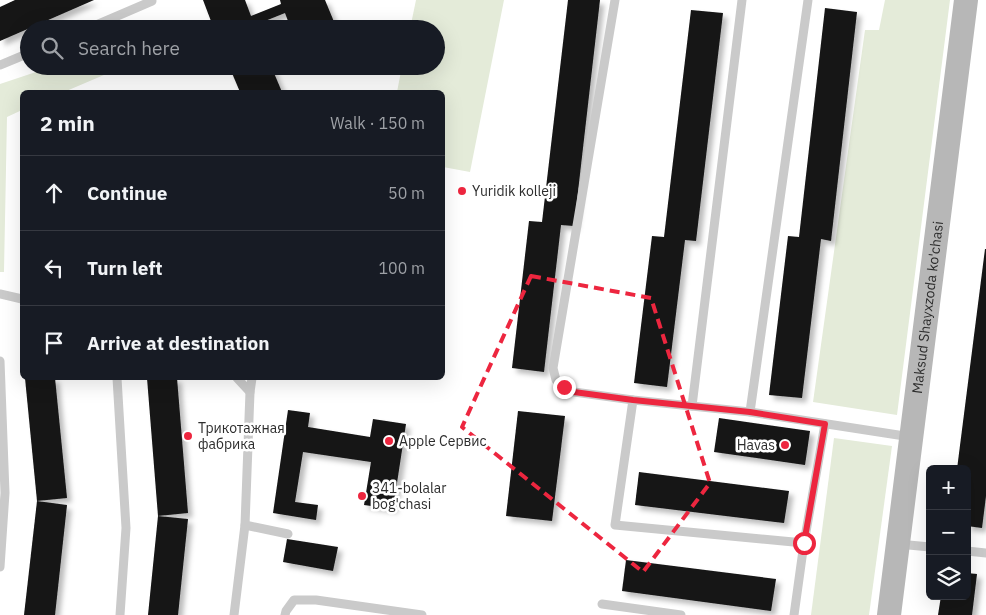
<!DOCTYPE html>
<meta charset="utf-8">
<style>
body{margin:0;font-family:"IBM Plex Sans",sans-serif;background:#242831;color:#f1f3f6}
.controls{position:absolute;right:15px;bottom:15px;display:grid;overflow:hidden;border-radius:8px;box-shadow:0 5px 20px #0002}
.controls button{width:45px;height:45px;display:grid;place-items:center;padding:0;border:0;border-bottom:1px solid #363941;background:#171b24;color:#f1f3f6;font:25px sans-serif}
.stop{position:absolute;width:15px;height:15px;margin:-11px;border:4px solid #ed263f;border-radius:50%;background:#fff}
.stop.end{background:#ed263f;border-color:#fff;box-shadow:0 1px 5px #0008}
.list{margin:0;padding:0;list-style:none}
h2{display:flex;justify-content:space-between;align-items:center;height:65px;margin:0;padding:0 20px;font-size:21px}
h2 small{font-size:16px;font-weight:400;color:#9ea1a6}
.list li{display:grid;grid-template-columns:32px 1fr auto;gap:15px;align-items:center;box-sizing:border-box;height:75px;padding:0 20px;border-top:1px solid #363941}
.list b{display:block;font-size:19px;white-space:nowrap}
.list em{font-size:16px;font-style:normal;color:#9ea1a6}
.icon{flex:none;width:28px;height:28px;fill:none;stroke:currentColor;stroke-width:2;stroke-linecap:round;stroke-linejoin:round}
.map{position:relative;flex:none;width:986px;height:615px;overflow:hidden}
.search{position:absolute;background:#171b24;box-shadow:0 5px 20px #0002;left:20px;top:20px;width:425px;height:55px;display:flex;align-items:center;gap:12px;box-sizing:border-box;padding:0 18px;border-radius:28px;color:#9ea1a6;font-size:19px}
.panel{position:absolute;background:#171b24;box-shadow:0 5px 20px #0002;left:20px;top:90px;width:425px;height:290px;border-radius:8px}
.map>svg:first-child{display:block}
</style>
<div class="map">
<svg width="986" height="615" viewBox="0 0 986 615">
<defs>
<filter id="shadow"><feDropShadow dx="4.5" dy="4.5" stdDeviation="2.5" flood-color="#0004"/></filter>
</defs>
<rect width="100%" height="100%" fill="#fff"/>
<!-- green -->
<g fill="#e4ebd9">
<path d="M416,0H504L470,172L443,167L442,92H397L402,66H436V29H410Z"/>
<path d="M885,0H950L897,415L813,402L865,30H879Z"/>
<path d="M54,66H125L64,92H22V110L7,117L4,272H0V84Z"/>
<path d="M834,438L892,446L869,615H811Z"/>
</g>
<!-- building -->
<g fill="#141414" filter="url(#shadow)">
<path d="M15,0H94L0,41V7Z"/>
<path d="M203,0H245L251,16L281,4L280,0H325L337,29H291L285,13L255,25L256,29H214Z"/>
<path d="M568,0H600L574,226L561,225L544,372L512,368L529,221L542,222Z"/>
<path d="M825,8L857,12L831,241L821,239L802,398L769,395L788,236L799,237Z"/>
<path d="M691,10L723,13L696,241L685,240L667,387L634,383L652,236L664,237Z"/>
<path d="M229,66H271L282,92H240Z"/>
<path d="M985,249H986V496L982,528L967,526V469H957Z"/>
<path d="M25,378H55L67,498L37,501Z"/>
<path d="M147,378H177L188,513L158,516L188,519L178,615H148L158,516Z"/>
<path d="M288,410L310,413L308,427L370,437L373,419L406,424L393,509L364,505L371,462L303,452L295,502L318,505L316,520L273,513Z"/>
<path d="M518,411L565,416L552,521L506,516Z"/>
<path d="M719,418L810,431L805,465L714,452Z"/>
<path d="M639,472L789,491L784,523L635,505Z"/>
<path d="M37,501L67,505L55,615H24Z"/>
<path d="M287,539L338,547L333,571L283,562Z"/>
<path d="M626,560L776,579L771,611L622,591Z"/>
<path d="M967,573L977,574L972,615H938L941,596H967Z"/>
</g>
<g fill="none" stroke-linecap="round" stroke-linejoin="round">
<!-- lane -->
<g stroke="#cacaca" stroke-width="9">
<path d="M615,0L553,368L556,380L564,387L574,392L633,400L750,412L911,437"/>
<path d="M87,29L152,1"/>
<path d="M0,65L29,53"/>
<path d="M0,294L22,299"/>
<path d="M0,361L5,493L0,567"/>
<path d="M117,378L126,528L120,615"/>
<path d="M237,378L250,392"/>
<path d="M633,400L615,525L804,543"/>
<path d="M692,406L742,0"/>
<path d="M750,412L808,0"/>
<path d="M245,525L288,534"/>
<path d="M898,544L930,547"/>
<path d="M967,551L986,553"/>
<path d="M602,604L681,615"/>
<path d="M234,615L245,525L250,392L252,378"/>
<path d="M285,615L286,611L294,600H316L422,615"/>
<path d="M794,615L804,543L825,424"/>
</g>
<!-- secondary -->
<path stroke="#b7b7b7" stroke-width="24" id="s1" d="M889,615L966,0"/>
</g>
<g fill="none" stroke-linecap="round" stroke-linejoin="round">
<!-- route -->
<path stroke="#ed263f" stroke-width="6" d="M564,387L574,392L633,400L750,412L825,424L804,543"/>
</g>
<!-- marked area -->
<path fill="none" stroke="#ed263f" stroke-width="4" stroke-dasharray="10 6" stroke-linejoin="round" d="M531,276L651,298L710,483L643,572L462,427Z"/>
<!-- markers -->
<g fill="#ed263f" stroke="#fff" stroke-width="2">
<circle cx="462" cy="191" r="5"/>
<circle cx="188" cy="436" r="5"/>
<circle cx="389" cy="441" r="5"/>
<circle cx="785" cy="445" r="5"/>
<circle cx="362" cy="496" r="5"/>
</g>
<g text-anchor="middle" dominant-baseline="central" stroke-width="5" stroke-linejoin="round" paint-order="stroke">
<!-- poi labels -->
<g font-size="14" fill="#2d2d2d" stroke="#fff" text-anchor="start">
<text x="472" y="191">Yuridik kolleji</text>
<text x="198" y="428">Трикотажная<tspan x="198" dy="16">фабрика</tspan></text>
<text x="399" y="441">Apple Сервис</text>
<text x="775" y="445" text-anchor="end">Havas</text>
<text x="372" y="488">341-bolalar<tspan x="372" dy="16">bog'chasi</tspan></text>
</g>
<!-- street labels -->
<g font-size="14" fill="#2d2d2d" stroke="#fff">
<text stroke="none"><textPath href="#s1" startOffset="310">Maksud Shayxzoda ko'chasi</textPath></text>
</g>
</g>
</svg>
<div class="controls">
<button>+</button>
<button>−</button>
<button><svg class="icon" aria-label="layers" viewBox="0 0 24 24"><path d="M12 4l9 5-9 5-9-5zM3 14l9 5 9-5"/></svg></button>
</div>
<div class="stop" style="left:804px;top:543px"></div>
<div class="stop end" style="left:564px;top:387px"></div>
<div class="search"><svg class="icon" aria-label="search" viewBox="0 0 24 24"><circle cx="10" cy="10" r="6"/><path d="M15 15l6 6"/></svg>Search here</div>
<section class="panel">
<h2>2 min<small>Walk · 150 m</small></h2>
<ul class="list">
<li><svg class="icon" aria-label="ahead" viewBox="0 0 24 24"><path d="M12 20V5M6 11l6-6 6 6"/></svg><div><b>Continue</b></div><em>50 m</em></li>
<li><svg class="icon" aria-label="left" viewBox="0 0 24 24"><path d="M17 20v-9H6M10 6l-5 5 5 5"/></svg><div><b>Turn left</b></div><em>100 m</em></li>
<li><svg class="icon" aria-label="arrive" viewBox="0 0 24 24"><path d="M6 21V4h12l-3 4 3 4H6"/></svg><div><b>Arrive at destination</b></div></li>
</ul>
</section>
</div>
